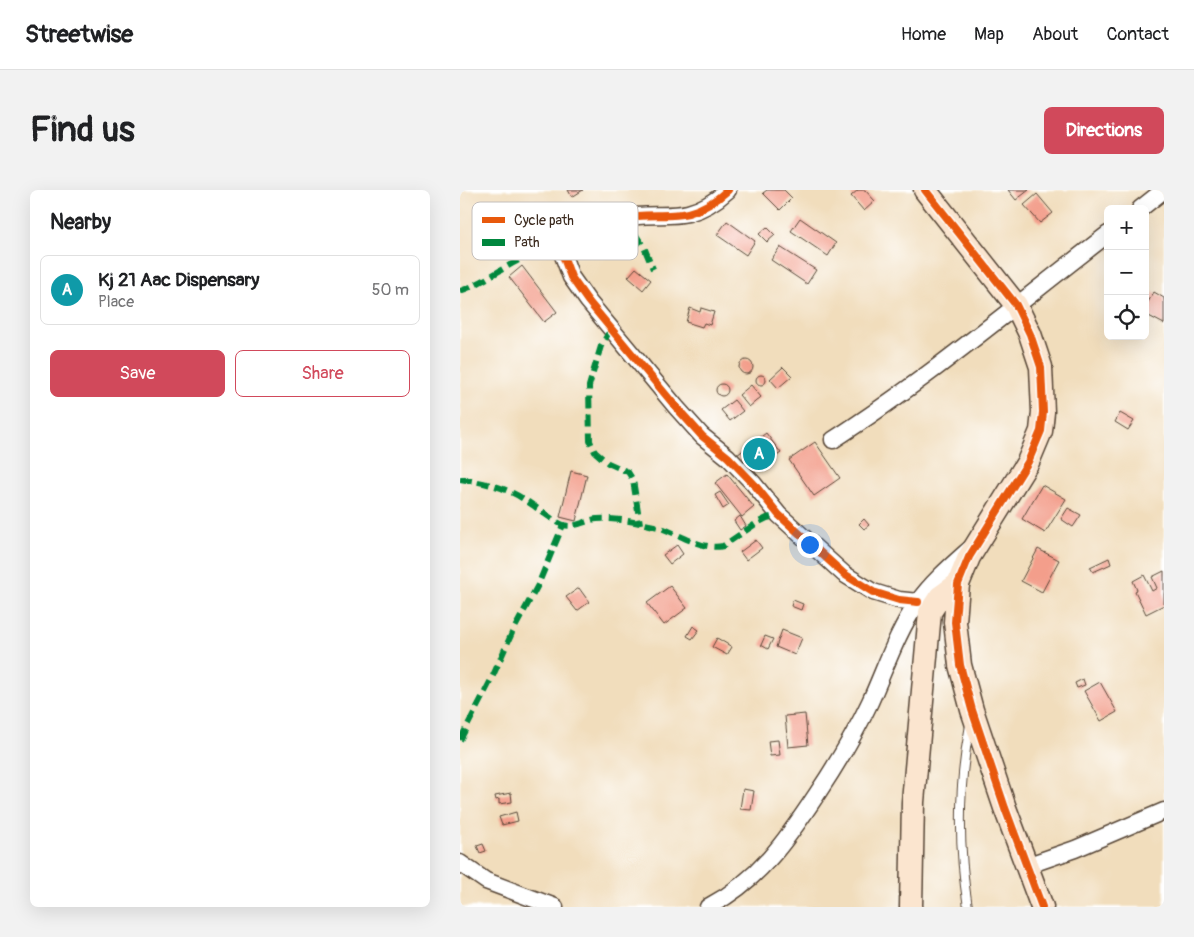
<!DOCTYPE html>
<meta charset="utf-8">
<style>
body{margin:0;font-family:Pangolin,sans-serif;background:#f2f2f2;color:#202124}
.controls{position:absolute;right:15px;top:15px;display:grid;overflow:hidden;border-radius:8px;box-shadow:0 5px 20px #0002}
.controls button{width:45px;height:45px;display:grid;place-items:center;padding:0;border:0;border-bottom:1px solid #e0e0e0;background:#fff;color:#202124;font:25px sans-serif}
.you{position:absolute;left:349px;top:354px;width:18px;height:18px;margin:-12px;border:4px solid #fff;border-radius:50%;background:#1a73e8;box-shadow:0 0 0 8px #1a73e833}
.badge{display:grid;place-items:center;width:32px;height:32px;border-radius:50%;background:#d1495b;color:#fff;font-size:16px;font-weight:700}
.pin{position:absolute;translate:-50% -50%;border:2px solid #fff;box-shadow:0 1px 5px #0006}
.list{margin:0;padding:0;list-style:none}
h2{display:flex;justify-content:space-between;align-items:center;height:65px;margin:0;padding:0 20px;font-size:21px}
h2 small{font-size:16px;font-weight:400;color:#757577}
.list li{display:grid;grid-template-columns:32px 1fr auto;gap:15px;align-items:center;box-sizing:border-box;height:70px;margin:0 10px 10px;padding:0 10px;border:1px solid #e0e0e0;border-radius:8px}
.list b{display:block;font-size:19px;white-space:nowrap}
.list p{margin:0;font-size:16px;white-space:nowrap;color:#757577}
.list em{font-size:16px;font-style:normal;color:#757577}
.actions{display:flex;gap:10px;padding:15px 20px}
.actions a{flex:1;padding:11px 0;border:1px solid #d1495b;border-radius:8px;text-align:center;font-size:18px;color:#d1495b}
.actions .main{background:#d1495b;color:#fff}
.icon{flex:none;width:28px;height:28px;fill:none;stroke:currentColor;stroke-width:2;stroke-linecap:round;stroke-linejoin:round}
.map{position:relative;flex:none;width:704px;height:717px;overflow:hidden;border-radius:8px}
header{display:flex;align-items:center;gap:30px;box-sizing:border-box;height:70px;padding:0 25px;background:#fff;border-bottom:1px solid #e0e0e0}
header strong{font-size:24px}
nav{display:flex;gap:28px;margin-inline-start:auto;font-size:18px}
.intro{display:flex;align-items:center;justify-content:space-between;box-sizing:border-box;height:120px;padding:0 30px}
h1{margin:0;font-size:35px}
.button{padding:12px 22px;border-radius:8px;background:#d1495b;color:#fff;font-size:18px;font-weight:700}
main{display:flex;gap:30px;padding:0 30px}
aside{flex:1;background:#fff;border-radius:8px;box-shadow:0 5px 20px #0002}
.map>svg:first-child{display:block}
</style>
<header>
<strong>Streetwise</strong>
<nav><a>Home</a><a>Map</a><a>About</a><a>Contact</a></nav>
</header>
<div class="intro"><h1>Find us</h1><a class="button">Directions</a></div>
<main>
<aside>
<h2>Nearby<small></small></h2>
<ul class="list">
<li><span class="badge" style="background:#0f9aa8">A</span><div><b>Kj 21 Aac Dispensary</b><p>Place</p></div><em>50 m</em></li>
</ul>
<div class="actions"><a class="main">Save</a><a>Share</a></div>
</aside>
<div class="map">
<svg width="704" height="717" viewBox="0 0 704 717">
<rect width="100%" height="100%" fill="#fff"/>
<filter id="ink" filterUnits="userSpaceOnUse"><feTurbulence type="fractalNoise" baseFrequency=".02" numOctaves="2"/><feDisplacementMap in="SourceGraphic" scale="10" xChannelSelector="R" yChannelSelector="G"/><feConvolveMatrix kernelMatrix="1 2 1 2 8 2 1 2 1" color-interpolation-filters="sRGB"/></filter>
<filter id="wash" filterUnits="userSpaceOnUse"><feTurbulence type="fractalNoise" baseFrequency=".0096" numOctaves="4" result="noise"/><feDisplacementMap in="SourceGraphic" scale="20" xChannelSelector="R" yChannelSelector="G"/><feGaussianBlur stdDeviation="1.12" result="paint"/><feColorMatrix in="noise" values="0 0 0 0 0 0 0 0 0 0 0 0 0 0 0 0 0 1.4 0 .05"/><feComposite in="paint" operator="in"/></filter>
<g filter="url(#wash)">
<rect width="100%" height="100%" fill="#f1ddbc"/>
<g id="blocks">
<!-- building -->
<g fill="#f39e8b">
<path d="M108,0H123L112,7Z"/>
<path d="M307,0H324L332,8L320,20L303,3Z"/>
<path d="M398,0H405L415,11L404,21L391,6Z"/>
<path d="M548,0H569L556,10Z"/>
<path d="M577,4L593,23L580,33L564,15Z"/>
<path d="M340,28L376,53L368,66L331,41Z"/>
<path d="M267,31L295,51L286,65L257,45Z"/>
<path d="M307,37L315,45L307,52L299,44Z"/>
<path d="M320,57L356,80L347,94L311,70Z"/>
<path d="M62,76L97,122L84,132L49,87Z"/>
<path d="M176,78L191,90L183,100L168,87Z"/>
<path d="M694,102L704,108V134L685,124V117Z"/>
<path d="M230,118L240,122L241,118L254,122L250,135L244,133L242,137L226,132Z"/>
<circle cx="286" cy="177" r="7"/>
<path d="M323,177L332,186L318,198L310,189Z"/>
<circle cx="301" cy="190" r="5"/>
<circle cx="262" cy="200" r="6"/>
<path d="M291,195L301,207L289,217L279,205Z"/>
<path d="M274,210L283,221L270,231L261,220Z"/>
<path d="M660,223L674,231L668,240L655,232Z"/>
<path d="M306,243L321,263L291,284L277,265Z"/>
<path d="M355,252L380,288L354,306L329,270Z"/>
<path d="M111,281L127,285L116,331L100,327Z"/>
<path d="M267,284L294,317L282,327L255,293Z"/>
<path d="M582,295L606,309L585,343L562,329Z"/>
<path d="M260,302L269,315L263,319L255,305Z"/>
<path d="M608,318L621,325L613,337L601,329Z"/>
<path d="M280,326L286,336L280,340L274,331Z"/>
<path d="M404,329L409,335L404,339L399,334Z"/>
<path d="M296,350L302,358L286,370L280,362Z"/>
<path d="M217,355L223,364L210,374L203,365Z"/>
<path d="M578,359L599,370L582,402L561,391Z"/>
<path d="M649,368L651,374L633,382L630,377Z"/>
<path d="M704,381V415L686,424L675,401L677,400L673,391L684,385L692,401L697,398L692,387Z"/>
<path d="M210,396L227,418L204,435L187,413Z"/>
<path d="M119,398L129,412L117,421L106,407Z"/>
<path d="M333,410L343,414L341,420L331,416Z"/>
<path d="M233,436L239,440L232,449L227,446Z"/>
<path d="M322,440L342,448L335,465L316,457Z"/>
<path d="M305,446L313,449L308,459L301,455Z"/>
<path d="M257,448L272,457L267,465L252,457Z"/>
<path d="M623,489L625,495L617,498L615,493Z"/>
<path d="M640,492L657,522L641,531L624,501Z"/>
<path d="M345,524L348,555L328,557L325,526Z"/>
<path d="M318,550L320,565L310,566L308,551Z"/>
<path d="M283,599L294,601L291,620L280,619Z"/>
<path d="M51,603L52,612L39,614V609L36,610L35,606Z"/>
<path d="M56,622L58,631L42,635L39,627Z"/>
<path d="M23,654L26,661L20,663L17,656Z"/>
</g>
</g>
</g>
<g filter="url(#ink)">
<use href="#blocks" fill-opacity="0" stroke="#564536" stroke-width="1"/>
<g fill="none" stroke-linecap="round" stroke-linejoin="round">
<!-- lane casing -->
<g stroke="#564536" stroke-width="10">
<path id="lane" d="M508,717C498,655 498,596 510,535"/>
</g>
<!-- street casing -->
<g stroke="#564536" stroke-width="19">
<g id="street">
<path d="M268,0C256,11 244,19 228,23C211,27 195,24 178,26C159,28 123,35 108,47C104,50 102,55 101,60L111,87L128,111L216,217L242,246L268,267L293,293L319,325L384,384L413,402L439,410L458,412"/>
<path d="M680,19L704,0"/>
<path d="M373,250C469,188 557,114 648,44"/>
<path d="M0,673L26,691L95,717"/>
<path d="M566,676L615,659L704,621"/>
<path d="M248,717C299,690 326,651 357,604C377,574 395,544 410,512C425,479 437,442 458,412C472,392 492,375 511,358"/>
</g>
</g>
<!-- secondary casing -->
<g stroke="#564536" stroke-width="25">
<g id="secondary">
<path d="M465,0L556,115L570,144L581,177L583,222L581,241L568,272L509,367L498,394L495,432L500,475L512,520L545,618L582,717"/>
<path d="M451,717L453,612L470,422L480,407L498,394"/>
</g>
</g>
<!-- lane -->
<use href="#lane" stroke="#fff" stroke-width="8"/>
<!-- street -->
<use href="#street" stroke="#fff" stroke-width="16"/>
<!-- secondary -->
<use href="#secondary" stroke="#fbe5cf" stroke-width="22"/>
<!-- quiet -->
<g stroke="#00873e" stroke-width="6" stroke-dasharray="12 6" stroke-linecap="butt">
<path d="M165,29L184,57L193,79"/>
<path d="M0,101C26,93 56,66 82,62C88,61 95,61 101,60"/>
<path d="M151,139L141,156L129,196L130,251L135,262L148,273L168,282L173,290L180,334"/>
<path d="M0,289C22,292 46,297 65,310C75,316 94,332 104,335C116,338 126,330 137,329C156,328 176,332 194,336C216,341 241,361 263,356L297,333L307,328L319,325"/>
<path d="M0,550L31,490L52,443L78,395L103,335"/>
</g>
<!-- cycleway casing -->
<g stroke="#fff" stroke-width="11">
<g id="cycleway">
<path d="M268,0C256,11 244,19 228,23C211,27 195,24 178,26C159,28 123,35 108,47C104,50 102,55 101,60L111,87L128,111L216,217L242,246L268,267L293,293L319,325L384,384L413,402L439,410L458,412"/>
<path d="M465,0L556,115L570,144L581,177L583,222L581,241L568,272L509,367L498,394L495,432L500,475L512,520L545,618L582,717"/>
</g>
</g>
<!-- cycleway -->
<use href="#cycleway" stroke="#e8590c" stroke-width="8"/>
</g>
</g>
<!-- legend -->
<rect x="12" y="12" width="166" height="58" rx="8" fill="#fff" stroke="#c4bfbc" stroke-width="1"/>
<rect x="22" y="27" width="23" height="6" fill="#e8590c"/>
<rect x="22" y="49" width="23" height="7" fill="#00873e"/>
<g font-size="14" fill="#3b2a1e">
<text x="54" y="35">Cycle path</text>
<text x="54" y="57">Path</text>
</g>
</svg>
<div class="controls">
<button>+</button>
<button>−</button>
<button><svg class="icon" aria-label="locate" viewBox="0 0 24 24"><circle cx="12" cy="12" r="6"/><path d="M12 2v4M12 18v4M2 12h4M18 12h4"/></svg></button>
</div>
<div class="you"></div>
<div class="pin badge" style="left:299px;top:264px;background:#0f9aa8">A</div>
</div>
</main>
